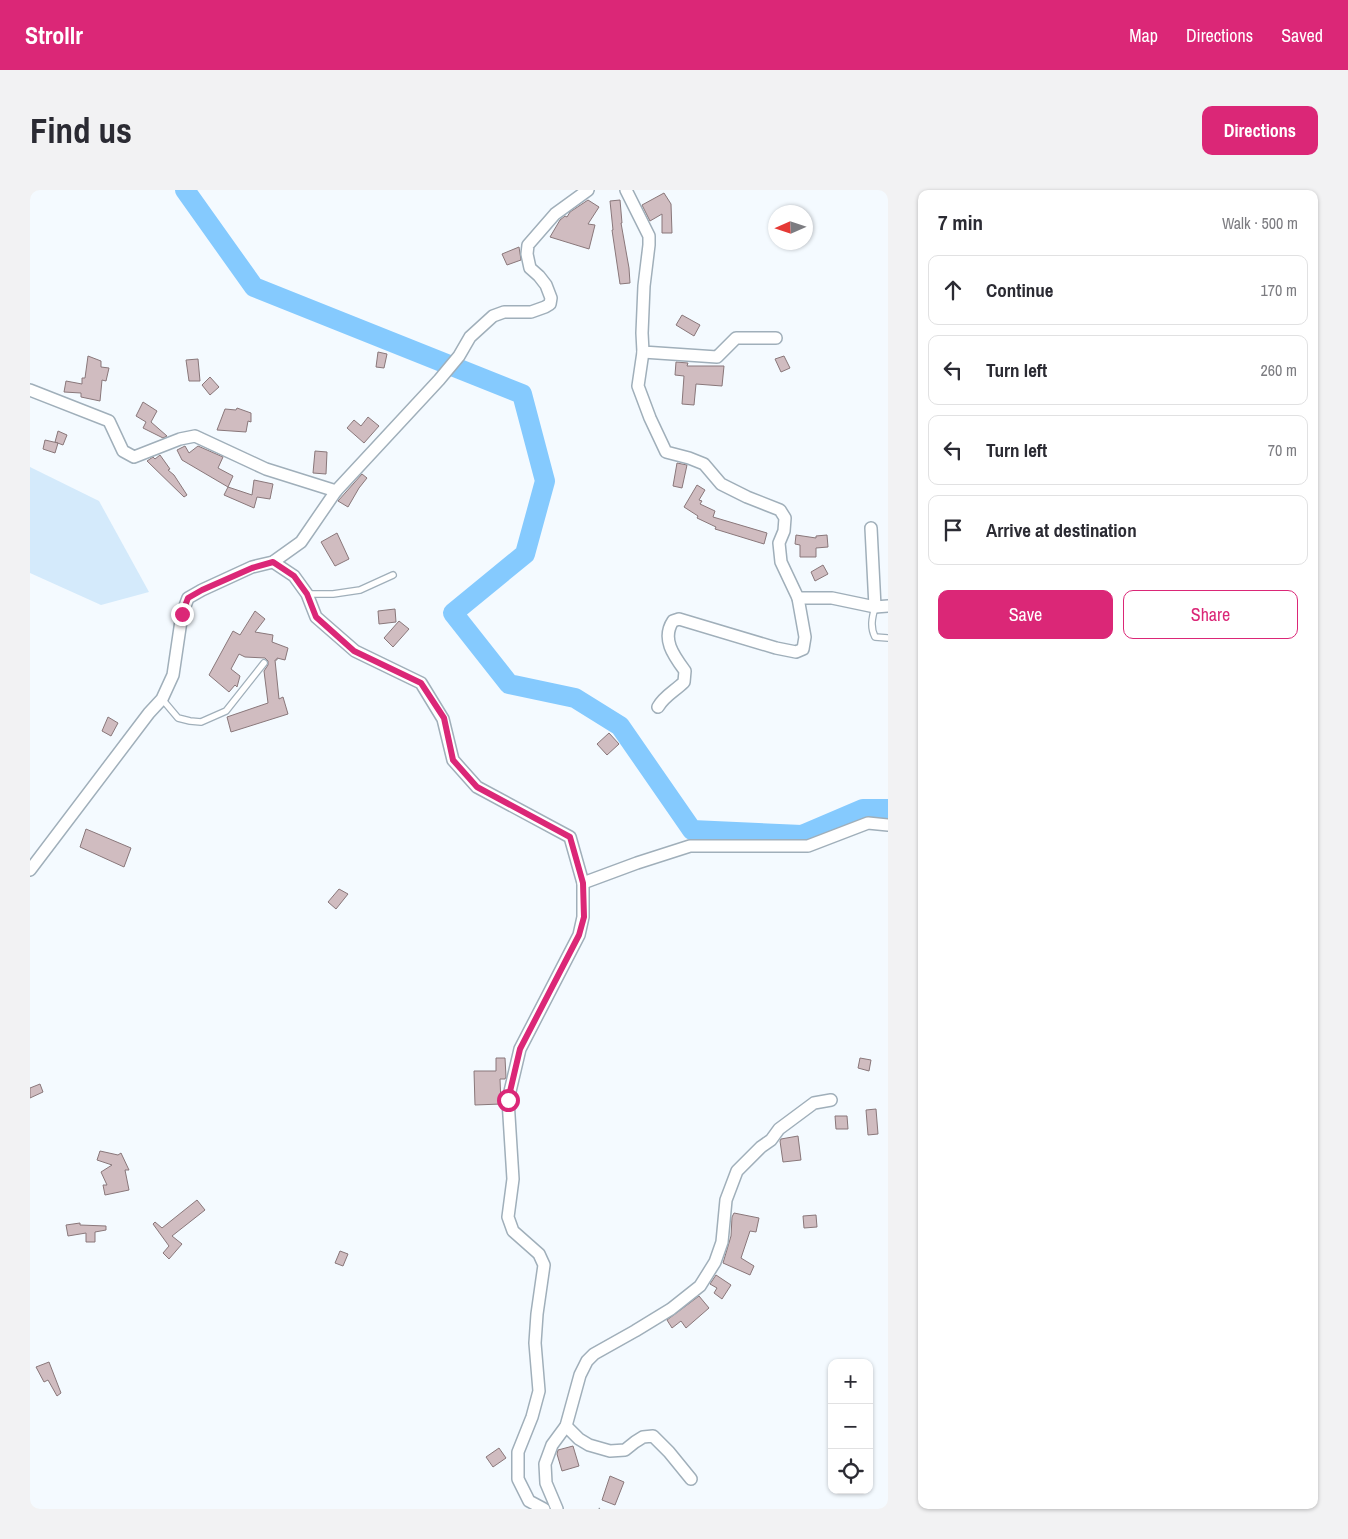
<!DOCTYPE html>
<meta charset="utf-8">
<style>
body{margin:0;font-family:"Archivo Narrow",sans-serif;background:#f2f2f3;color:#2b2b33}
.controls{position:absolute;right:15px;bottom:15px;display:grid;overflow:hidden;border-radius:10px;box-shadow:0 1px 4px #0004}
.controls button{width:45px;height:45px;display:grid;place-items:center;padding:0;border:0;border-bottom:1px solid #e1e1e2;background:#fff;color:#2b2b33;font:25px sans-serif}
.compass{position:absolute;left:738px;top:15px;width:45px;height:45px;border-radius:50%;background:#fff;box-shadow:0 1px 4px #0004;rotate:267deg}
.stop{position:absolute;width:15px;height:15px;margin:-11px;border:4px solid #db2777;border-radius:50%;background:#fff}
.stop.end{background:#db2777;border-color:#fff;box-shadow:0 1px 5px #0008}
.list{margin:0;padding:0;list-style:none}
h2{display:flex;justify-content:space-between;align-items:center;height:65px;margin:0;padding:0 20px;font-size:21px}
h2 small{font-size:16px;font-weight:400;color:#7c7c81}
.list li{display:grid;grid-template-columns:32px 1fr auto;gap:15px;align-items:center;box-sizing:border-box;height:70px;margin:0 10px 10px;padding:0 10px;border:1px solid #e1e1e2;border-radius:10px}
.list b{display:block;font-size:19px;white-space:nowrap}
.list em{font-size:16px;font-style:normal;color:#7c7c81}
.actions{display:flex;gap:10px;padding:15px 20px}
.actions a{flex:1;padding:11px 0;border:1px solid #db2777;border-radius:10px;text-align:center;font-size:18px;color:#db2777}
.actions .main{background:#db2777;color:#fff}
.icon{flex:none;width:28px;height:28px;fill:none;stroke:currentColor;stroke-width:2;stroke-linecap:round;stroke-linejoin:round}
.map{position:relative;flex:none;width:858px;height:1319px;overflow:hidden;border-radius:10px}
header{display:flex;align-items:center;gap:30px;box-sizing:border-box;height:70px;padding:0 25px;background:#db2777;color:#fff}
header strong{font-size:24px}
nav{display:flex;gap:28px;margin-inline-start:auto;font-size:18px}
.intro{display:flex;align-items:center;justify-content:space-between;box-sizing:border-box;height:120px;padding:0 30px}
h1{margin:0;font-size:35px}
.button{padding:12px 22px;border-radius:10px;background:#db2777;color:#fff;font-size:18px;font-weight:700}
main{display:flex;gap:30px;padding:0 30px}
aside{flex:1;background:#fff;border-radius:10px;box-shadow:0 1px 4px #0004}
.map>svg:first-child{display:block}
</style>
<header>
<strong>Strollr</strong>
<nav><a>Map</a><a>Directions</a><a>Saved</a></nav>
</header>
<div class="intro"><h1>Find us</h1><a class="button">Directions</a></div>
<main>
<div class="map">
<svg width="858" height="1319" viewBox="0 0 858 1319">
<rect width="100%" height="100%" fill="#f4faff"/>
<!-- green -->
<path fill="#d4eafb" d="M0,277L69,311L119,402L71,415L0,383Z"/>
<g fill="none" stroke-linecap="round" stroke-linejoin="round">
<!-- river -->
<path stroke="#85cafe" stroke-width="20" d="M155,0L224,97L492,204L515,291L495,364L423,423L479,494L545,508L590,536L662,640L772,645L833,619H858"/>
</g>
<!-- building -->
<g fill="#d0bcc0" stroke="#89777a">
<path d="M634,3L641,14L642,43H632V24L620,31L612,15Z"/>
<path d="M558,10L569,17L558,34L565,35L559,59L520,47L530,30L535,26L537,27L540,22Z"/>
<path d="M590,10L592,33H591L599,78L600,93L590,94L582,40H583L580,11Z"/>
<path d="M489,57L491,70L477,75L472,64Z"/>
<path d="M652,125L670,135L664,146L646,135Z"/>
<path d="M348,162L357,164L354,178L346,177Z"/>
<path d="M58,166L71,171V177L79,178L76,191L72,190L70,211L51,207V203L34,202L36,191L52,194V188H55Z"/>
<path d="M754,166L760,178L751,182L745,169Z"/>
<path d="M168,169L170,191H159L156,170Z"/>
<path d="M646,172L658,173L657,176H694L692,196L666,194L664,215L652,214L654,186L645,185Z"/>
<path d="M180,187L189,197L180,205L172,195Z"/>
<path d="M113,212L127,221L121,232L137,246L133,248L113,238L116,232L106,226Z"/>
<path d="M207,218L221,223V232L218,231L216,242L187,240L195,219L206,220Z"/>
<path d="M338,227L349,236L334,253L317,238L324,230L331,236Z"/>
<path d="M28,241L37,245L33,255L25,252Z"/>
<path d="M15,250L28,253L25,263L13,259Z"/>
<path d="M155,256L159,263L168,256L193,267L188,278L203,286L198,297L152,270L147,260Z"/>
<path d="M285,261L297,262L296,284L283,283Z"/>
<path d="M130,265L140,279L138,280L144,285L157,305L154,307L117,271L123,267L125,269Z"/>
<path d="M647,273L657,275L652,298L643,296Z"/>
<path d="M332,284L337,288L329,298L318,317L308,311Z"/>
<path d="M224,290L243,294L240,309L227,307L224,318L194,305L198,297L222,305Z"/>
<path d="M667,295L675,300L669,310L672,311L670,314L685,321L683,327L737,343L734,354L685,339L686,337L667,328L668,326L654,317Z"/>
<path d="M307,343L319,369L305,376L291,352Z"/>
<path d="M766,345L786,348V346L797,345L798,357L786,358V367H770V355L765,354Z"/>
<path d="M793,375L798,384L785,391L781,382Z"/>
<path d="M365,419L366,432L349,434L348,421Z"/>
<path d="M225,421L235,429L225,442L243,445L242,452L258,458L255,470L247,468V470H245L249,509L253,507L258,524L201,542L197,527L238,513L234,481L238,475V471L235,468L215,467L209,464L201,479L210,486L207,497L205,495L199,502L179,485L203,441L210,445Z"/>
<path d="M369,431L379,439L363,457L354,448Z"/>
<path d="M78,527L88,533L81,546L72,541Z"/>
<path d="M579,543L589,554L577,565L567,554Z"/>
<path d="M56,639L101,658L94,677L50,657Z"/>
<path d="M309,699L318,704L306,719L298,712Z"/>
<path d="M466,868H475L476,887L475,889H470L471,914L445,915L444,881H466Z"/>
<path d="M830,868L841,870L839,881L828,878Z"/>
<path d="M10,894L13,902L0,908V898Z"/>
<path d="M846,919L848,944L838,945L836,920Z"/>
<path d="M805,926H817L818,939H806Z"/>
<path d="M768,946L771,970L753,972L750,951L751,949Z"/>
<path d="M70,961L88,965L91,963L99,980H95L99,1000L75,1005L73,995H77L71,982L82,975L67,970Z"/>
<path d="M167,1010L175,1020L142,1046L152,1054L139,1069L133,1063L139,1056L123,1034L125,1032L132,1038Z"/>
<path d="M704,1023L729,1028L726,1042L720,1041L711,1068L724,1076L720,1085L693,1073L701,1046L702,1027Z"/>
<path d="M786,1025L787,1037L774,1038L773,1026Z"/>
<path d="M50,1033V1035L76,1036V1040L65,1042V1052H56V1043L38,1046L36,1035Z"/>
<path d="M310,1061L318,1064L313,1076L305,1073Z"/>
<path d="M686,1085L701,1095L692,1109L684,1103L687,1098L680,1094Z"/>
<path d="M669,1106L679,1118L656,1138L651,1131L642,1138L637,1130Z"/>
<path d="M19,1172L31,1203L27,1206L18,1190L14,1192L6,1177Z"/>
<path d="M543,1256L549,1276L532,1281L527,1264L528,1260Z"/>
<path d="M469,1258L476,1268L463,1277L456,1267Z"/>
<path d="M580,1286L594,1292L585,1315L572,1310Z"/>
</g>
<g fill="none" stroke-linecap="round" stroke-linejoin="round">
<!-- lane casing -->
<g stroke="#a0afba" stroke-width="8">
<g id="lane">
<path d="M277,404H303L330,400L363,385"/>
<path d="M845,417C842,428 840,437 845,447L858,448"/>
<path d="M132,509L148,528L160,531L171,532L196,521L234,473"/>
</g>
</g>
<!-- street casing -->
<g stroke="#a0afba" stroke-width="14">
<g id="street">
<path d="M596,0L619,46V55L614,96L612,143L613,162L687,167L706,148H746"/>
<path d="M613,162L608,196L620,228L636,262L659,268L674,274L691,294L717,307L750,320L755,328L754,341L749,353L751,372L768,408L775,447L773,459L766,462L746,458L649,429L643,431C631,449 644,466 655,481L654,492C645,501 634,506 628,517"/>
<path d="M0,200L79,231L93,261L104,267L150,249L165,246L236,279L306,301L409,190L429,166L440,147L463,126L474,122H501L515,117L520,114L521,108L516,95L509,86L500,78L497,64L498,55L525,24L558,0"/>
<path d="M841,338L845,417"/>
<path d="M243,372L264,386L277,404L286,427L325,461L391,493L413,529L423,570L447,597L540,647L553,693L607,673L660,656H778L838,633L858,635"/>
<path d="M768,408H802L845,417L858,416"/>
<path d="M0,680L119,523L132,509L143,485L152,424L158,408L172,400L222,377L243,372L271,352L306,301"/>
<path d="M536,1236L549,1249L559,1255L580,1261L595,1260L605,1252L613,1247L623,1246L639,1262L661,1289"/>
<path d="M514,1319L499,1311L488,1289V1262L502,1227L509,1201L505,1153L507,1124L514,1075L509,1064L483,1041L478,1027L483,989L478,910L490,859L549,745L553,727V693"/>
<path d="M527,1319L516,1293L515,1274L522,1255L536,1236L550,1185L557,1171L564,1164L605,1141L641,1119L670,1096L685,1072L692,1052L696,1010L707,981L731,957L741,950L749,939L784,913L801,910"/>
</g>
</g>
<!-- path -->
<path stroke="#898f94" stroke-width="2" stroke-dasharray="1 4" stroke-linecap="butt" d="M569,1319L573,1316"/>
<!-- lane -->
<use href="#lane" stroke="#fff" stroke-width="5.5"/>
<!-- street -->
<use href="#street" stroke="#fff" stroke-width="11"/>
</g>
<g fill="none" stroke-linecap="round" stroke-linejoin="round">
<!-- route -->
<path stroke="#db2777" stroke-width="6" d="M152,424L158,408L172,400L222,378L243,372L264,386L277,404L286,427L324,461L391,493L414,528L423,570L447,597L540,647L553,693L554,727L549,745L490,859L478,910"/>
</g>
</svg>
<div class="controls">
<button>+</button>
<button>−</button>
<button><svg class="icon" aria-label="locate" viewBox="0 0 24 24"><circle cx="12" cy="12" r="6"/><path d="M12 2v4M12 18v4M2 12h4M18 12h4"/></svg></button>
</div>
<svg class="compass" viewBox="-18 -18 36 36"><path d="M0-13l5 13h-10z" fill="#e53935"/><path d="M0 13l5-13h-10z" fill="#7c7c81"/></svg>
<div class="stop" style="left:478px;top:910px"></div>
<div class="stop end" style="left:152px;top:424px"></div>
</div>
<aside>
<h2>7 min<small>Walk · 500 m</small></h2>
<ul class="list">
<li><svg class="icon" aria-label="ahead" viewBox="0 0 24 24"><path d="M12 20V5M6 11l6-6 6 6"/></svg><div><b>Continue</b></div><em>170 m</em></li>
<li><svg class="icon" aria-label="left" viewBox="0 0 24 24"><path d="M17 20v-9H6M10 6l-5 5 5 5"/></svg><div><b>Turn left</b></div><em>260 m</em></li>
<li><svg class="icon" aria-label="left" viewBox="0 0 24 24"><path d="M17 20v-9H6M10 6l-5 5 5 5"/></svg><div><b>Turn left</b></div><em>70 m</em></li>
<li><svg class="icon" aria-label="arrive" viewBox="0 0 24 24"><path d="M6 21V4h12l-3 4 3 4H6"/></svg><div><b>Arrive at destination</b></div></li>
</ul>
<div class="actions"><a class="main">Save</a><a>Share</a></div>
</aside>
</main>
